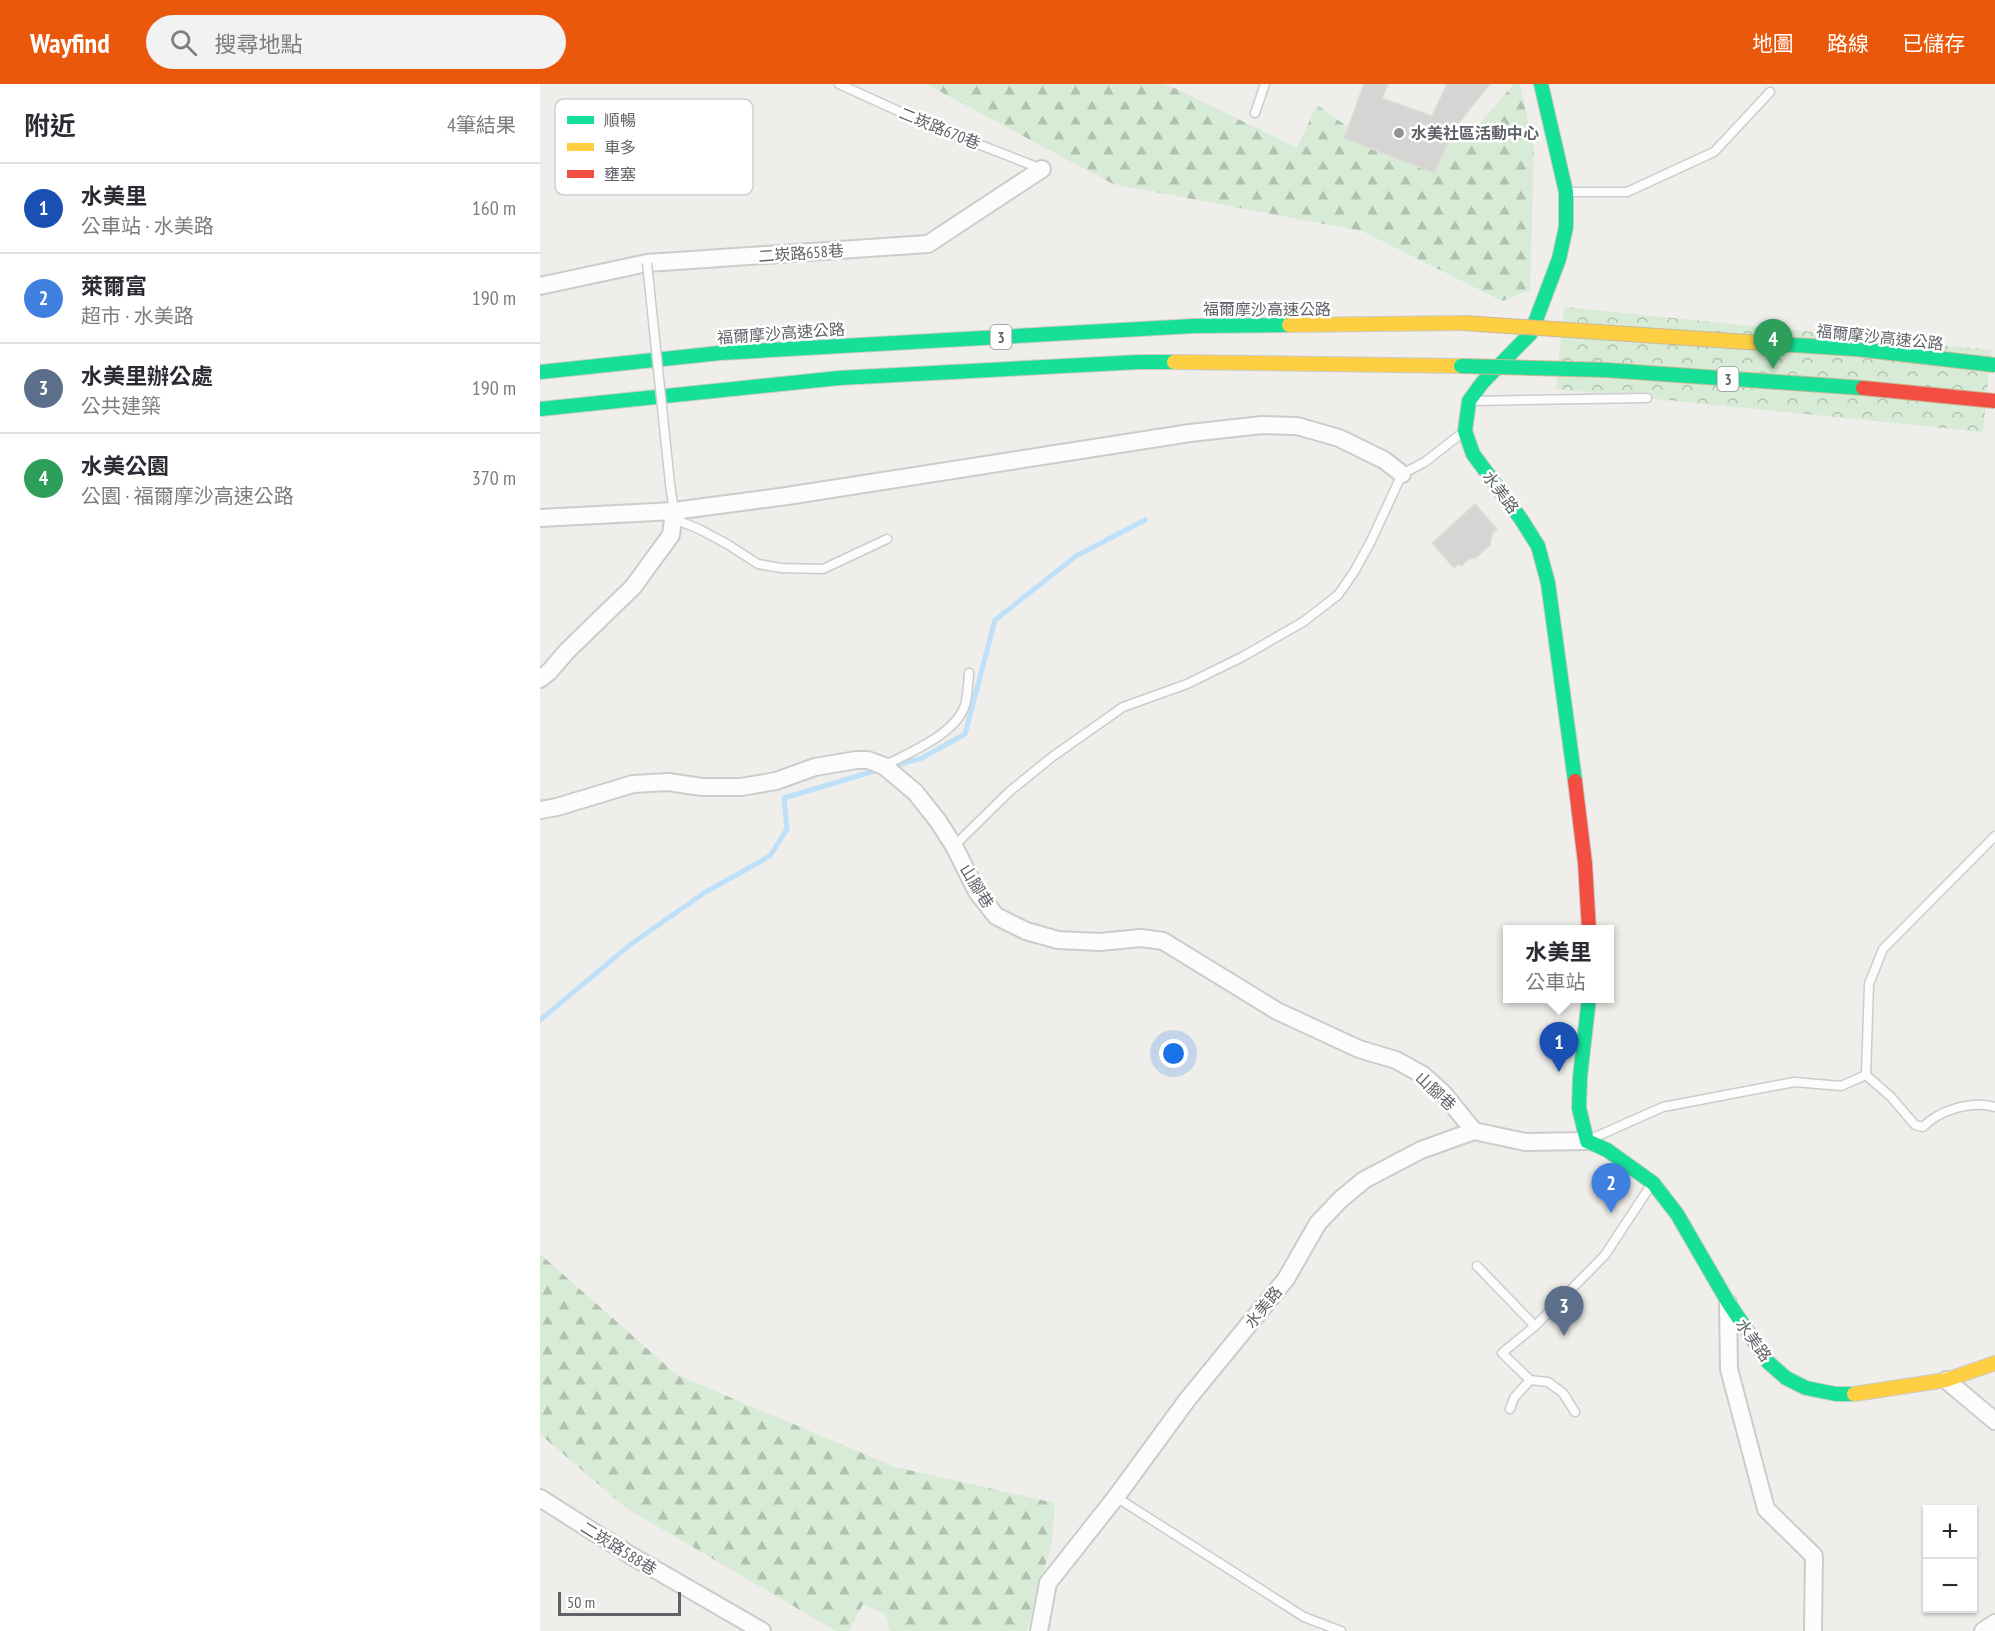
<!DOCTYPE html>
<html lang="zh-TW">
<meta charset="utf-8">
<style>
body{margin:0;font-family:"PT Sans Narrow","Noto Sans TC",sans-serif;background:#f2f2f3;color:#2b2b33}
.controls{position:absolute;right:18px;bottom:18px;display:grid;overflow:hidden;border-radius:0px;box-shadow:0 2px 4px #0004}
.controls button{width:54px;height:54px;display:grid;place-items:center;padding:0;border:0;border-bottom:2px solid #e1e1e2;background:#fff;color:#2b2b33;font:30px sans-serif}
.scale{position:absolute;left:18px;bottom:15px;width:123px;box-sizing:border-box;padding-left:6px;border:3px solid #5f6368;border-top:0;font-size:16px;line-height:21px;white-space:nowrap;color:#5f6368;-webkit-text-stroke:4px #fff;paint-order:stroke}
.you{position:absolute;left:634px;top:970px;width:21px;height:21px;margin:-15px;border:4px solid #fff;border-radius:50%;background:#1a73e8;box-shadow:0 0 0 9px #1a73e833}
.badge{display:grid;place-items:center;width:39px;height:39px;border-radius:50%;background:#ea580c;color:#fff;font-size:20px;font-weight:700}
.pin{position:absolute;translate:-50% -50px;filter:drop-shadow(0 2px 3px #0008)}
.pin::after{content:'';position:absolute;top:32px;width:21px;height:18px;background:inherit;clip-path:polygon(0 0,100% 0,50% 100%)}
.popup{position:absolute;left:963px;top:841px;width:111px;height:78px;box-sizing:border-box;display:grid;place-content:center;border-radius:0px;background:#fff;filter:drop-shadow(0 2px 4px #0005);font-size:20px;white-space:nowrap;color:#7c7c81}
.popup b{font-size:22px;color:#2b2b33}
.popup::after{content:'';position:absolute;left:50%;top:100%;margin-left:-12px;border:12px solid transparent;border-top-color:#fff}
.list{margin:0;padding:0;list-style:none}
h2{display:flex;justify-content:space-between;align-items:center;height:78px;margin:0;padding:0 24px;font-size:26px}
h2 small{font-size:20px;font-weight:400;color:#7c7c81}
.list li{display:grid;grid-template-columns:39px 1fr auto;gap:18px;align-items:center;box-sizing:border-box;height:90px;padding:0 24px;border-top:2px solid #e1e1e2}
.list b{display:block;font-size:22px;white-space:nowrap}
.list p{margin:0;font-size:20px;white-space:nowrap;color:#7c7c81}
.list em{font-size:20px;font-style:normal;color:#7c7c81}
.icon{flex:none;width:33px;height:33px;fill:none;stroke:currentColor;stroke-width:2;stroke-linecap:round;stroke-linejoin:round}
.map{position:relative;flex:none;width:1455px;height:1547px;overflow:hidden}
header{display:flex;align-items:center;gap:36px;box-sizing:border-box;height:84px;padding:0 30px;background:#ea580c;color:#fff}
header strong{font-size:28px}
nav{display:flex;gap:33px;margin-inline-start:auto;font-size:21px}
.search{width:420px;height:54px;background:#f2f2f3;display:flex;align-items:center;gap:15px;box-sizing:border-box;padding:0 21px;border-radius:33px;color:#7c7c81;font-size:22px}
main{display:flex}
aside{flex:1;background:#fff}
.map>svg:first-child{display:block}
</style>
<header>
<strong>Wayfind</strong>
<div class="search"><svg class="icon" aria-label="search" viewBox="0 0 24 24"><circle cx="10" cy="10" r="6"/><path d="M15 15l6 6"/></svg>搜尋地點</div>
<nav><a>地圖</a><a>路線</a><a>已儲存</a></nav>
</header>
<main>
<aside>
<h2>附近<small>4筆結果</small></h2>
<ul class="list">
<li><span class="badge" style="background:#1a4fb4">1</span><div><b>水美里</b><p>公車站 · 水美路</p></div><em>160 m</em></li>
<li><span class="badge" style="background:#3f7fe0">2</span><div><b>萊爾富</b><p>超市 · 水美路</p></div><em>190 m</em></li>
<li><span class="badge" style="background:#5c6f8a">3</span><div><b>水美里辦公處</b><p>公共建築</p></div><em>190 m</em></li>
<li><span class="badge" style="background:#2e9e5b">4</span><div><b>水美公園</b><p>公園 · 福爾摩沙高速公路</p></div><em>370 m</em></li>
</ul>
</aside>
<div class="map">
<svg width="1455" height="1547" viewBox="0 0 1455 1547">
<defs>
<pattern id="forest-firs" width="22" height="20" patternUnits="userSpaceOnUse" patternTransform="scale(1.5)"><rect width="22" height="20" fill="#d8ebd6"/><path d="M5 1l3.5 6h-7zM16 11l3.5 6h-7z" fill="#b2c2b1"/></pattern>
<pattern id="park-crowns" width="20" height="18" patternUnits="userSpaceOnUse" patternTransform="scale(1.5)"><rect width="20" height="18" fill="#d8ebd6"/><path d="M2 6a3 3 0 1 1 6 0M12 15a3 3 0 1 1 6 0" fill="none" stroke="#b2c2b1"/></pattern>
</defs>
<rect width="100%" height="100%" fill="#efeeea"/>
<!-- forest -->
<g fill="url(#forest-firs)">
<path d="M386,0H622L637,5L757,64L777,21L822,53L890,46L923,59L974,0H980L994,65L990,206L962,217L822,147L573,100Z"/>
<path d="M0,1170L137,1291L355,1383L515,1419L512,1458L487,1547H350L345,1530L323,1520L309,1547H296L86,1424L0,1350Z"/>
</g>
<!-- park -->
<path fill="url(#park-crowns)" d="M1024,223L1451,266L1443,348L1016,305Z"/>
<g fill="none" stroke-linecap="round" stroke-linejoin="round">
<!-- stream -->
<g stroke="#bfe0f9" stroke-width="5">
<path d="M350,683L382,674L425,650L455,536L536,472L605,436"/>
<path d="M0,936L91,860L164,809L230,772L247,745L244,714L341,685"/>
</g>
</g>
<!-- building -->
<g fill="#d6d5d3" stroke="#deddd9" stroke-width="1.5">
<path d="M824,0H848L842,14L892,32L907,0H950L915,44L894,89L804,54Z"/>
<path d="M935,420L957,445L952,450L950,461L935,475L931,474L921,482L919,480L914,484L892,459Z"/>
</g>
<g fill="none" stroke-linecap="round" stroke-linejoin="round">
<!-- lane casing -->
<g stroke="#cbcccc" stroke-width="11">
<g id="lane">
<path d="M299,0L389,41L502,85"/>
<path d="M715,29L725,0"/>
<path d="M1029,108H1087L1174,68L1230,8"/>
<path d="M933,317L1107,314"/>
<path d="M130,400L134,427"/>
<path d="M134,435L159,445L187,460L218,480L241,484L283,485L347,455"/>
<path d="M344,682C370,668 416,650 425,621C428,611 428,599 429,589"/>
<path d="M414,762L470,707L512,673L583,623L647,600L702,573L763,538L798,511L814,488L831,457L862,390L885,378L922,349"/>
<path d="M1326,991L1329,900L1343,865L1455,752"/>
<path d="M1053,1054L1123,1023L1254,998L1301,1002L1326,991L1351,1013L1375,1041L1383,1043C1399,1026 1432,1016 1455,1023"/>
<path d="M937,1182L995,1242"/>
<path d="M970,1325L974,1314L990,1296"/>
<path d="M1035,1328L1023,1309L1008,1298L990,1296L962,1269L995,1242L1065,1171L1111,1101"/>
<path d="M576,1413L764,1533L801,1547"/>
</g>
</g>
<!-- street casing -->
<g stroke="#cbcccc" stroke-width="20">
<g id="street">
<path d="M0,202L107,179L388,160L502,85"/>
<path d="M0,434L134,427L247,412L650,349L722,341L757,342L799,354L844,376L862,390"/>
<path d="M0,595L9,588L27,567L93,503L131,451L134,427"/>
<path d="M0,726L17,723L93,700L128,698L162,703H201L236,697L275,683L316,676H328L344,682L375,708L398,737L414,762L437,808L456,832L486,847L518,856L560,858L601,854L623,857L737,927L819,965L856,976L883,991L903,1009L934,1047"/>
<path d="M1188,1219L1189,1285L1226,1425L1274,1472L1273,1547"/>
<path d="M1406,1296L1455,1337"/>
<path d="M0,1414L90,1471L222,1547"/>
<path d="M499,1547L508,1499L576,1413L647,1316L746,1195L778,1139L801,1115L824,1096L881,1066L934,1047L985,1058L1047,1057"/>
<path d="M1443,1547L1455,1539"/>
</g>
</g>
<!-- fast casing -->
<g stroke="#cacacb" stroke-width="16">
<g id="fast">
<path d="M1001,0L1026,108V143L1019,175L991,249L942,299L929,317L925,347L933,370L981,435L998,462L1008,499L1035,697"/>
<path d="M0,288L180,269L653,242L749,241"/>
<path d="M0,325L299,294L599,278H634"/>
<path d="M1049,914L1040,993L1039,1024L1047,1057L1067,1066L1113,1099L1137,1130L1188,1218L1228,1278L1246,1294L1266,1304L1296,1310H1314"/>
</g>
</g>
<!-- slow casing -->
<g stroke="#cacacb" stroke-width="16">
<g id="slow">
<path d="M749,241L924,239"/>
<path d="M634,278L921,282"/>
<path d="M1314,1310L1406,1296L1455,1279"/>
</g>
</g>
<!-- jam casing -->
<g stroke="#cacacb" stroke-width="16">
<path id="jam" d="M1035,697L1045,779L1049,846"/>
</g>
<!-- lane -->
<use href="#lane" stroke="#fdfcfc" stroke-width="8"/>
<!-- street -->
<use href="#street" stroke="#fdfcfc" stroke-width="16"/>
<!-- fast -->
<use href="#fast" stroke="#16e098" stroke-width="14"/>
<!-- slow -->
<use href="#slow" stroke="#ffcf43" stroke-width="14"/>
<!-- jam -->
<use href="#jam" stroke="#f24e42" stroke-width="14"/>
<!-- lane-bridge casing -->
<g stroke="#cbcccc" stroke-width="11" stroke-linecap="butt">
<path id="lane-bridge" d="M107,179L130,400"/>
</g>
<!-- fast-bridge casing -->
<g stroke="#c8b996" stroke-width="16" stroke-linecap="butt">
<g id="fast-bridge">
<path d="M1237,260L1317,265L1455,281"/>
<path d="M921,282L1066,286L1323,304"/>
</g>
</g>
<!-- slow-bridge casing -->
<g stroke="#c8b996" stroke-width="16" stroke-linecap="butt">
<path id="slow-bridge" d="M924,239L1237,260"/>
</g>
<!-- jam-bridge casing -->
<g stroke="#c8b996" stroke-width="16" stroke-linecap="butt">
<path id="jam-bridge" d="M1323,304L1455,317"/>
</g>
<!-- lane-bridge -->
<use href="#lane-bridge" stroke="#fdfcfc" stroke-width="8"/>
<!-- fast-bridge -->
<use href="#fast-bridge" stroke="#16e098" stroke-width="14"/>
<!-- slow-bridge -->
<use href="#slow-bridge" stroke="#ffcf43" stroke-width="14"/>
<!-- jam-bridge -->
<use href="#jam-bridge" stroke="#f24e42" stroke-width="14"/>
</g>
<!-- markers -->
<circle fill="#919496" stroke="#fff" stroke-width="2" cx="859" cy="49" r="6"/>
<g text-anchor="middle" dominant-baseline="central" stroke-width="5" stroke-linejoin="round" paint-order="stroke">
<!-- shield labels -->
<g fill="#fff" stroke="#8f9295" stroke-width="1.5">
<rect x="450.5" y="241" width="21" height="24" rx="4.5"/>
<rect x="1177.5" y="283" width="21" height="24" rx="4.5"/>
</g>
<g font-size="15" font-weight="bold" fill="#5f6368">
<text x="461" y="253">3</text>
<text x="1188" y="295">3</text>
</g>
<!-- street labels -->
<g font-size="16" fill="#5f6368" stroke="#fff">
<text transform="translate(400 44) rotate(22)">二崁路670巷</text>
<text transform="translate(261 169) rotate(-4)">二崁路658巷</text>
<text x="727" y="225">福爾摩沙高速公路</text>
<text transform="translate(241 249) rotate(-4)">福爾摩沙高速公路</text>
<text transform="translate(1340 253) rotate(6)">福爾摩沙高速公路</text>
<text transform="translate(961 408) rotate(53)">水美路</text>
<text transform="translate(437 802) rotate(58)">山腳巷</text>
<text transform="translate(896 1007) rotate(43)">山腳巷</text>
<text transform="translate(723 1223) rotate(-51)">水美路</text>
<text transform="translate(1214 1256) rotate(54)">水美路</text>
<text transform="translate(79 1464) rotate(32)">二崁路588巷</text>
</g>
<!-- poi labels -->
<g font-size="16" font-weight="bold" fill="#5f6368" stroke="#fff" text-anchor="start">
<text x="871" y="49">水美社區活動中心</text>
</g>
</g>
<!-- legend -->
<rect x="15" y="15" width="198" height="96" rx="9" fill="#fff" stroke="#cfd0d2" stroke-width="1.5"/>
<rect x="27" y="32" width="27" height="8" fill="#16e098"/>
<rect x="27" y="59" width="27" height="8" fill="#ffcf43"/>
<rect x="27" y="86" width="27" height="8" fill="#f24e42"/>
<g font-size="16" fill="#5f6368">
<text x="64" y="42">順暢</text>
<text x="64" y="69">車多</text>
<text x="64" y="96">壅塞</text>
</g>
</svg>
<div class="controls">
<button>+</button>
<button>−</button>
</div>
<div class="scale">50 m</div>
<div class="you"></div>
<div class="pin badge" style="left:1019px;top:988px;background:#1a4fb4">1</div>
<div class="popup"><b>水美里</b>公車站</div>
<div class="pin badge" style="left:1071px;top:1129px;background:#3f7fe0">2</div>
<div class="pin badge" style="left:1024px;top:1252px;background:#5c6f8a">3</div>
<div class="pin badge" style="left:1233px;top:285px;background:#2e9e5b">4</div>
</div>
</main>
